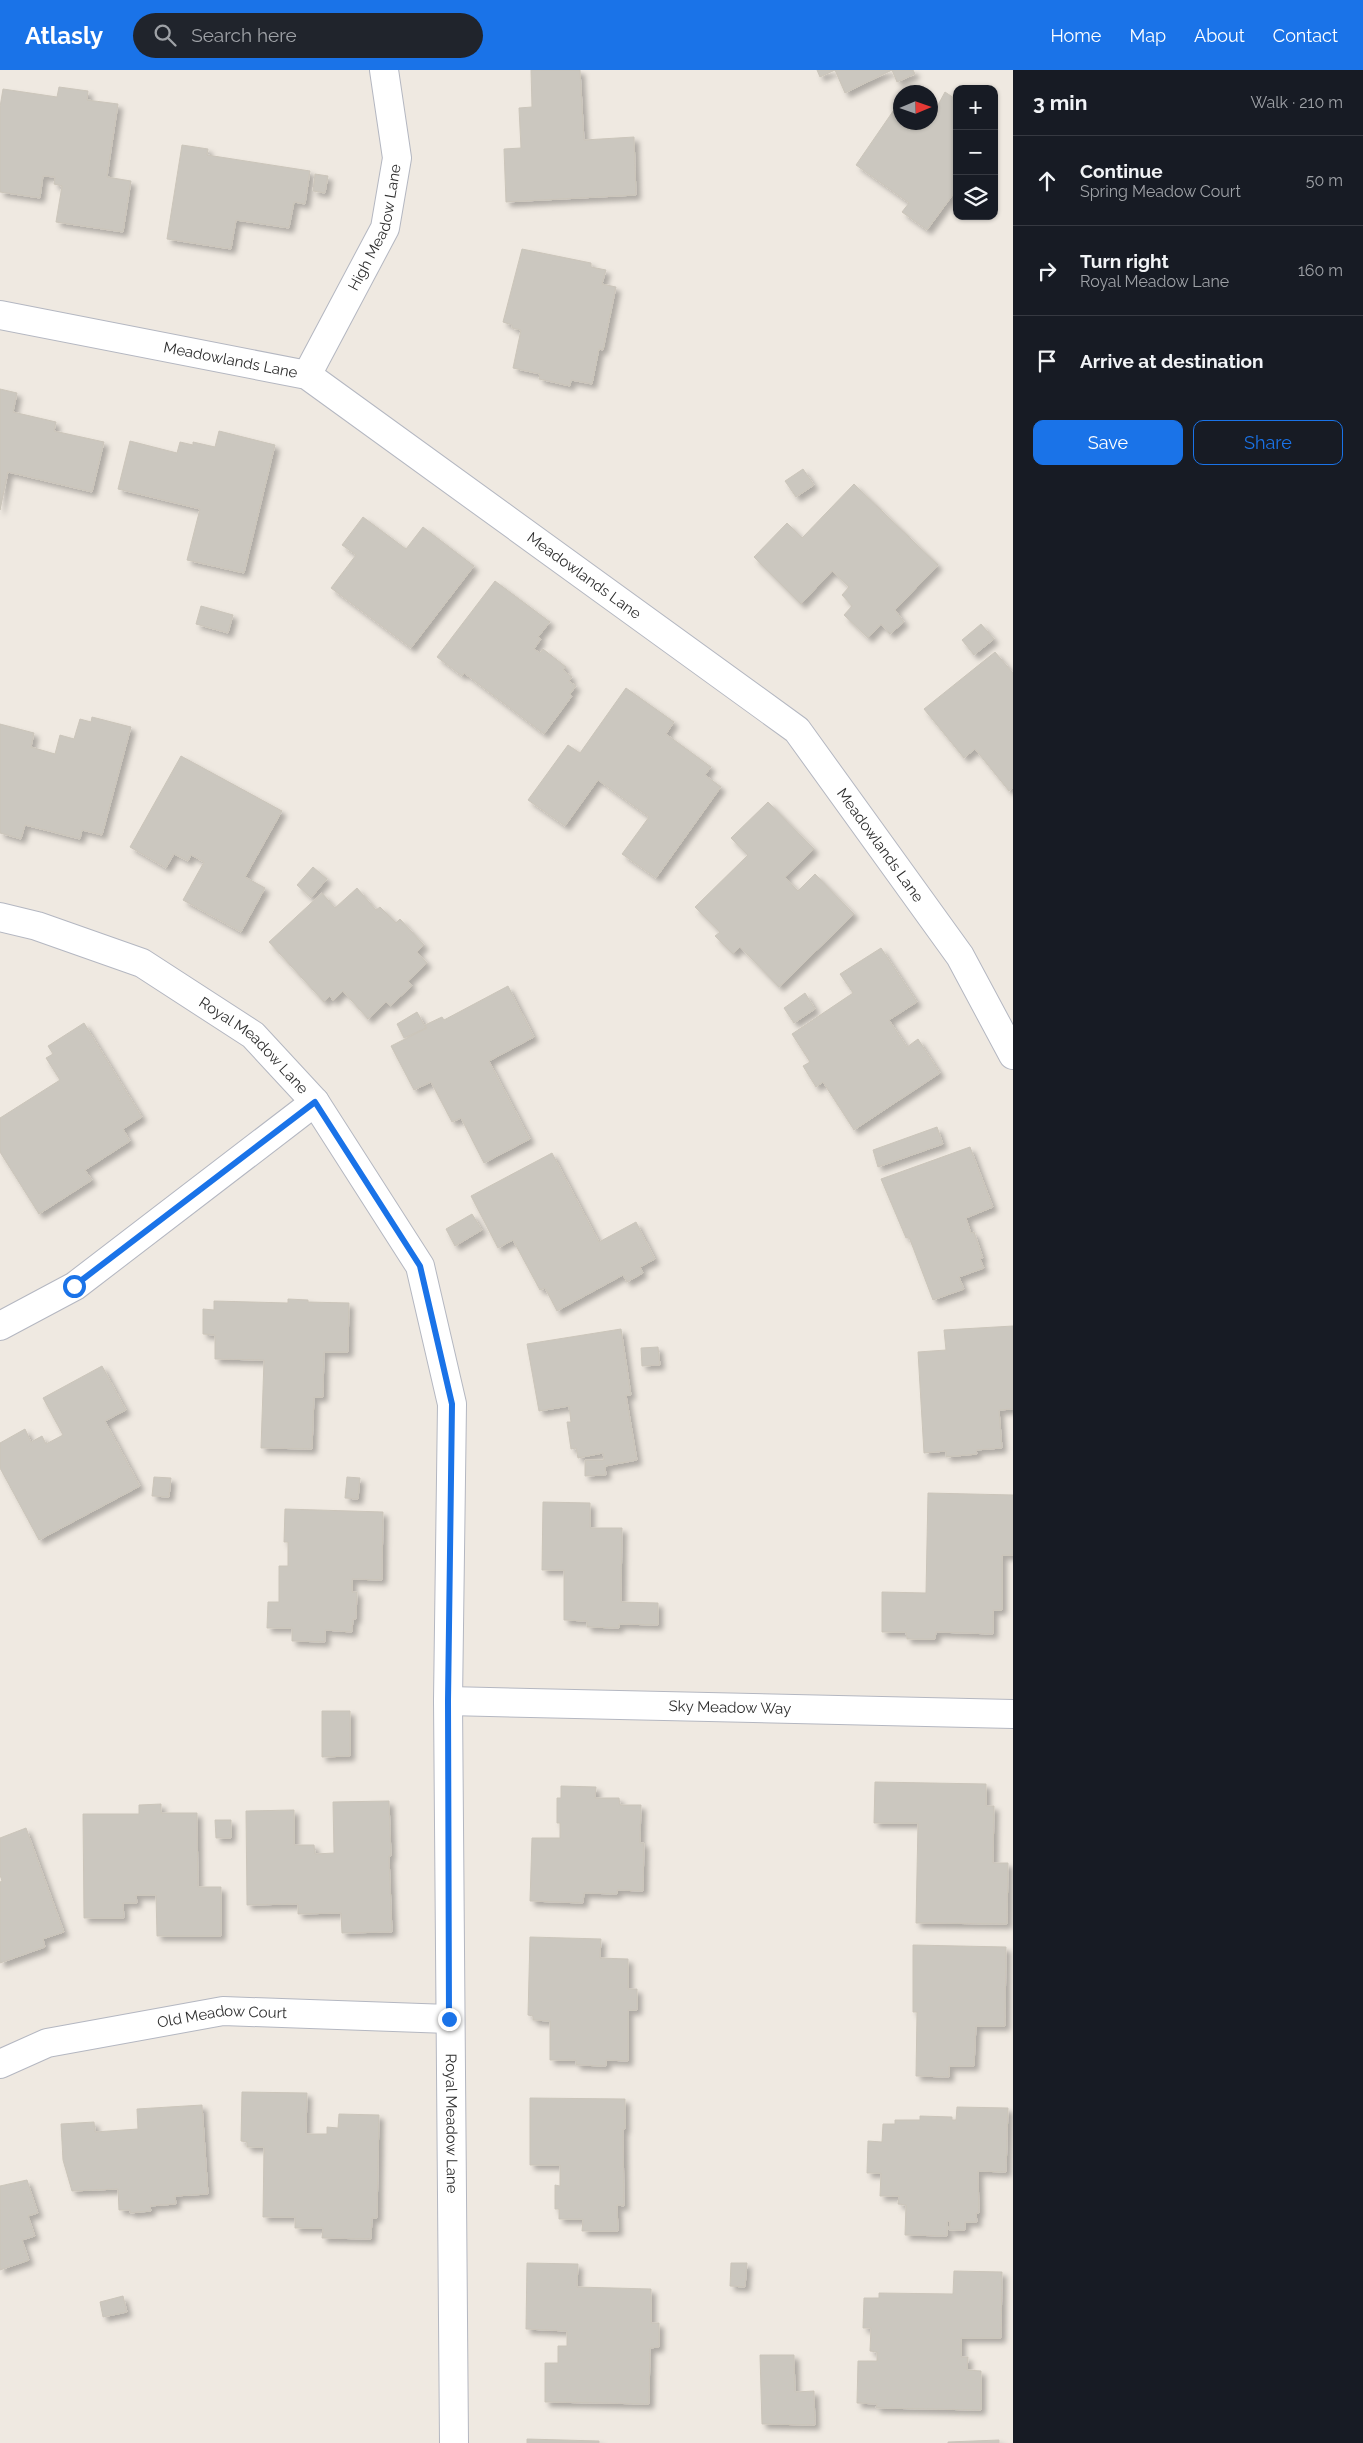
<!DOCTYPE html>
<meta charset="utf-8">
<style>
body{margin:0;font-family:Raleway,sans-serif;background:#20242c;color:#f1f3f6}
.controls{position:absolute;right:15px;top:15px;display:grid;overflow:hidden;border-radius:10px;box-shadow:0 1px 4px #0004}
.controls button{width:45px;height:45px;display:grid;place-items:center;padding:0;border:0;border-bottom:1px solid #363941;background:#171b24;color:#f1f3f6;font:25px sans-serif}
.compass{position:absolute;left:893px;top:15px;width:45px;height:45px;border-radius:50%;background:#171b24;box-shadow:0 1px 4px #0004;rotate:88deg}
.stop{position:absolute;width:15px;height:15px;margin:-11px;border:4px solid #1a73e8;border-radius:50%;background:#fff}
.stop.end{background:#1a73e8;border-color:#fff;box-shadow:0 1px 5px #0008}
.list{margin:0;padding:0;list-style:none}
h2{display:flex;justify-content:space-between;align-items:center;height:65px;margin:0;padding:0 20px;font-size:21px}
h2 small{font-size:16px;font-weight:400;color:#9ea1a6}
.list li{display:grid;grid-template-columns:32px 1fr auto;gap:15px;align-items:center;box-sizing:border-box;height:90px;padding:0 20px;border-top:1px solid #363941}
.list b{display:block;font-size:19px;white-space:nowrap}
.list p{margin:0;font-size:16px;white-space:nowrap;color:#9ea1a6}
.list em{font-size:16px;font-style:normal;color:#9ea1a6}
.actions{display:flex;gap:10px;padding:15px 20px}
.actions a{flex:1;padding:11px 0;border:1px solid #1a73e8;border-radius:10px;text-align:center;font-size:18px;color:#1a73e8}
.actions .main{background:#1a73e8;color:#fff}
.icon{flex:none;width:28px;height:28px;fill:none;stroke:currentColor;stroke-width:2;stroke-linecap:round;stroke-linejoin:round}
.map{position:relative;flex:none;width:1013px;height:2373px;overflow:hidden}
header{display:flex;align-items:center;gap:30px;box-sizing:border-box;height:70px;padding:0 25px;background:#1a73e8;color:#fff}
header strong{font-size:24px}
nav{display:flex;gap:28px;margin-inline-start:auto;font-size:18px}
.search{width:350px;height:45px;background:#20242c;display:flex;align-items:center;gap:12px;box-sizing:border-box;padding:0 18px;border-radius:28px;color:#9ea1a6;font-size:19px}
main{display:flex}
aside{flex:1;background:#171b24}
.map>svg:first-child{display:block}
</style>
<header>
<strong>Atlasly</strong>
<div class="search"><svg class="icon" aria-label="search" viewBox="0 0 24 24"><circle cx="10" cy="10" r="6"/><path d="M15 15l6 6"/></svg>Search here</div>
<nav><a>Home</a><a>Map</a><a>About</a><a>Contact</a></nav>
</header>
<main>
<div class="map">
<svg width="1013" height="2373" viewBox="0 0 1013 2373">
<defs>
<filter id="shadow"><feDropShadow dx="4.5" dy="4.5" stdDeviation="2.5" flood-color="#0004"/></filter>
</defs>
<rect width="100%" height="100%" fill="#efe9e1"/>
<!-- building -->
<g fill="#cbc7bf" stroke="#cbc5ba" filter="url(#shadow)">
<path d="M531,0H580L584,70L634,67L636,125L506,132L504,79L521,78L519,38L532,37Z"/>
<path d="M817,0H913L915,4L897,12L892,0L845,23L835,0L820,7Z"/>
<path d="M59,17L88,21L87,30L118,34L107,107L131,111L123,162L56,152L62,116L54,114L55,107L43,106L40,128L0,122V37L3,19L57,27Z"/>
<path d="M945,22L957,30V119L927,160L902,142L909,133L856,95L900,31L901,52H931V48Z"/>
<path d="M182,75L208,79L207,85L310,101L305,134L294,132L289,158L236,150L231,179L167,169Z"/>
<path d="M315,104L328,106L325,123L313,121Z"/>
<path d="M522,179L591,193V197L606,200L602,214L616,217L603,280L599,279L592,314L571,310L570,316L539,309L540,304L513,298L521,260L512,258V255L503,252Z"/>
<path d="M0,319L17,323L13,342L56,352L54,361L104,372L92,422L8,402L0,440Z"/>
<path d="M219,361L275,375L244,503L187,490L200,439L118,419L130,371L177,383L180,372L193,375V372L215,377Z"/>
<path d="M803,399L814,415L796,427L785,411Z"/>
<path d="M854,414L938,495L895,540L904,552L890,564L881,554L868,568L844,545L852,536L842,525L849,517L832,501L801,534L754,487L787,453L802,468Z"/>
<path d="M363,447L406,479L423,457L474,496L411,578L331,518L356,485L342,475Z"/>
<path d="M495,511L550,552L538,567L541,569L534,579L540,583L543,579L566,597L563,600L572,607L569,611L576,616L570,624L572,626L544,664L464,603L462,606L437,587Z"/>
<path d="M201,536L233,545L228,563L196,554Z"/>
<path d="M981,554L994,569L974,585L962,570Z"/>
<path d="M995,582L1013,603V718L1009,721L975,679L964,688L924,639Z"/>
<path d="M626,618L674,652L666,664L711,697L705,705L721,717L656,808L622,784L649,747L598,710L565,756L528,730L568,675L580,683Z"/>
<path d="M92,647L131,657L102,765L82,760L80,769L25,755L21,769L0,763V654L34,663L31,677L55,684L60,665L74,669L80,649L91,652Z"/>
<path d="M181,686L282,741L245,807L265,818L241,862L183,830L204,792L191,785L188,791L174,784L166,798L130,777Z"/>
<path d="M768,732L814,779L785,807L798,821L815,804L854,844L779,917L740,877L733,884L715,866L720,862L695,837L748,785L731,768Z"/>
<path d="M313,797L327,809L311,828L297,815Z"/>
<path d="M357,818L376,840L380,837L396,853L400,849L424,875L417,882L427,893L408,911L412,916L390,936L386,932L368,949L343,921L333,931L330,926L324,932L269,872L322,823L335,838Z"/>
<path d="M881,878L917,932L889,950L907,977L918,969L940,1003L854,1060L823,1012L816,1017L803,996L810,992L792,964L853,923L840,904Z"/>
<path d="M508,916L534,967L489,991L530,1069L484,1093L461,1048L452,1052L431,1012L414,1020L391,976L427,958L425,955L442,947L444,950Z"/>
<path d="M805,923L815,939L794,953L784,938Z"/>
<path d="M417,942L426,958L404,968L397,954Z"/>
<path d="M84,953L142,1047L123,1059L130,1071L85,1100L92,1110L39,1144L0,1082V1048L60,1010L46,988L53,984L48,976Z"/>
<path d="M937,1057L943,1074L878,1097L873,1080Z"/>
<path d="M970,1077L993,1137L966,1148L971,1163L974,1162L983,1188L980,1189L984,1198L959,1207L964,1219L933,1230L909,1167L906,1168L881,1109Z"/>
<path d="M552,1083L599,1172L636,1152L655,1189L640,1197L643,1203L627,1212L623,1205L557,1241L545,1218L540,1220L513,1170L498,1178L471,1126Z"/>
<path d="M472,1144L482,1160L455,1176L446,1159Z"/>
<path d="M288,1229L308,1230V1232L349,1233L348,1282H324L323,1327H314L312,1379L261,1378L264,1290L215,1289V1265L203,1264V1239L214,1240V1231L288,1233Z"/>
<path d="M1013,1256V1339L999,1340L1002,1378L976,1380L977,1384L946,1387V1381L924,1383L918,1282L946,1280L944,1260Z"/>
<path d="M621,1259L631,1325H626L637,1390L605,1396L606,1405L585,1406V1390H604L603,1383L578,1388L576,1378L571,1379L567,1352H571L569,1336L539,1341L527,1274Z"/>
<path d="M658,1277L660,1295L642,1296L641,1278Z"/>
<path d="M102,1296L126,1340L105,1351L140,1416L39,1470L0,1398V1373L25,1359L31,1372L42,1366L46,1374L63,1365L43,1328Z"/>
<path d="M154,1407L171,1408L169,1427L152,1426Z"/>
<path d="M347,1407L360,1408L358,1429L345,1428Z"/>
<path d="M928,1423L1013,1425V1485H1002V1540H993V1564L936,1562L935,1569H907L906,1562H882V1522L926,1523Z"/>
<path d="M543,1432L590,1433V1458H622L621,1532L658,1533V1555L619,1554V1558L587,1557V1551L564,1550V1500H542Z"/>
<path d="M285,1439L383,1442L382,1510L352,1509V1522H357L356,1549H353L352,1562L325,1560V1572L292,1571V1558H267L268,1532H279V1496H288V1472H284Z"/>
<path d="M322,1641H350V1686L322,1687Z"/>
<path d="M875,1712L986,1714V1736H994L993,1793H1008L1007,1854L916,1853L918,1753H874Z"/>
<path d="M561,1716L596,1717L595,1728H619L620,1735H641L640,1773H644L643,1821L617,1820V1824L584,1823L583,1833L530,1831L532,1768H560V1753H557V1728H561Z"/>
<path d="M389,1731L391,1786H389L392,1862L342,1863L341,1843L298,1844V1834L247,1835L246,1741L294,1740V1775H314L315,1784L334,1783L333,1732Z"/>
<path d="M161,1734V1743H197L198,1817H221V1866H157L156,1825H136L137,1833H123L124,1848H84L83,1744H139V1735Z"/>
<path d="M215,1750H231V1768H216Z"/>
<path d="M26,1758L64,1862L43,1869L45,1877L0,1893V1812L2,1811L0,1805V1768Z"/>
<path d="M530,1867L601,1869L600,1888L628,1889V1919H637V1940H628V1991L606,1990V1996L576,1995V1990H550V1951L533,1950V1946L528,1945Z"/>
<path d="M913,1875L1006,1877L1005,1956H976L974,1996H949V2007L916,2006L917,1942H913Z"/>
<path d="M242,2022L307,2023L306,2064H327V2057L338,2058L339,2044L379,2045L377,2148H372L371,2169L322,2168L323,2158H295V2147H263L264,2077H247V2072L241,2071Z"/>
<path d="M530,2028L625,2029V2059H623L624,2136L617,2135L618,2161H582L583,2149H559V2139H555V2115L560,2116V2095H530Z"/>
<path d="M202,2035L208,2124L175,2126L176,2134L150,2136L151,2141L130,2143V2140H119L118,2119L72,2121L63,2090L61,2054L94,2052L95,2062L138,2059L137,2039Z"/>
<path d="M957,2037L1008,2038L1006,2102L978,2101L979,2143H976L977,2152H965V2160H949L950,2151L947,2152V2166L905,2165L906,2135L898,2134L899,2126H880L881,2103H867L868,2071L882,2072L883,2054H895V2050H920V2046L952,2047V2050H956Z"/>
<path d="M27,2110L38,2143L28,2146L35,2166L22,2170L29,2190L0,2200V2116Z"/>
<path d="M527,2193L578,2194L577,2217L651,2219V2253H659V2277L650,2278L649,2334L545,2332V2293H558V2276H567V2261L526,2259Z"/>
<path d="M731,2193H747L745,2217L730,2216Z"/>
<path d="M954,2201L1002,2202L1001,2268H961V2287H968L967,2300L981,2301V2340L876,2338L877,2334L857,2333L858,2291H877V2282L870,2281L871,2258H863L864,2228H879V2223L953,2224Z"/>
<path d="M123,2226L127,2242L103,2247L100,2232Z"/>
<path d="M760,2285H794L795,2322L814,2321L815,2355L762,2354Z"/>
<path d="M527,2369L599,2371V2373H527Z"/>
<path d="M999,2370V2373H948V2372Z"/>
</g>
<g fill="none" stroke-linecap="round" stroke-linejoin="round">
<!-- minor casing -->
<g stroke="#b4b7c1" stroke-width="30">
<g id="minor">
<path id="s1" d="M0,245L307,305L797,660L960,886L1013,985"/>
<path id="s2" d="M307,305L385,158L397,88L384,0"/>
<path id="s3" d="M0,847L37,856L142,893L253,965L315,1032L420,1196L452,1334L448,1631L454,2373"/>
<path d="M0,1256L75,1216L315,1032"/>
<path id="s4" d="M448,1631L1013,1644"/>
<path id="s5" d="M0,1994L47,1973L223,1941L449,1949"/>
</g>
</g>
<!-- minor -->
<use href="#minor" stroke="#fff" stroke-width="28"/>
</g>
<g fill="none" stroke-linecap="round" stroke-linejoin="round">
<!-- route -->
<path stroke="#1a73e8" stroke-width="6" d="M74,1216L315,1032L420,1196L452,1334L448,1631L449,1949"/>
</g>
<g text-anchor="middle" dominant-baseline="central" stroke-width="4" stroke-linejoin="round" paint-order="stroke">
<!-- street labels -->
<g font-size="15" fill="#2e2e2e" stroke="#fff">
<text stroke="none"><textPath href="#s2" startOffset="164">High Meadow Lane</textPath></text>
<text stroke="none"><textPath href="#s1" startOffset="235">Meadowlands Lane</textPath></text>
<text stroke="none"><textPath href="#s1" startOffset="655">Meadowlands Lane</textPath></text>
<text stroke="none"><textPath href="#s1" startOffset="1060">Meadowlands Lane</textPath></text>
<text stroke="none"><textPath href="#s3" startOffset="289">Royal Meadow Lane</textPath></text>
<text stroke="none"><textPath href="#s4" startOffset="282">Sky Meadow Way</textPath></text>
<text stroke="none"><textPath href="#s5" startOffset="229">Old Meadow Court</textPath></text>
<text stroke="none"><textPath href="#s3" startOffset="1429">Royal Meadow Lane</textPath></text>
</g>
</g>
</svg>
<div class="controls">
<button>+</button>
<button>−</button>
<button><svg class="icon" aria-label="layers" viewBox="0 0 24 24"><path d="M12 4l9 5-9 5-9-5zM3 14l9 5 9-5"/></svg></button>
</div>
<svg class="compass" viewBox="-18 -18 36 36"><path d="M0-13l5 13h-10z" fill="#e53935"/><path d="M0 13l5-13h-10z" fill="#9ea1a6"/></svg>
<div class="stop" style="left:74px;top:1216px"></div>
<div class="stop end" style="left:449px;top:1949px"></div>
</div>
<aside>
<h2>3 min<small>Walk · 210 m</small></h2>
<ul class="list">
<li><svg class="icon" aria-label="ahead" viewBox="0 0 24 24"><path d="M12 20V5M6 11l6-6 6 6"/></svg><div><b>Continue</b><p>Spring Meadow Court</p></div><em>50 m</em></li>
<li><svg class="icon" aria-label="right" viewBox="0 0 24 24"><path d="M7 20v-9h11M14 6l5 5-5 5"/></svg><div><b>Turn right</b><p>Royal Meadow Lane</p></div><em>160 m</em></li>
<li><svg class="icon" aria-label="arrive" viewBox="0 0 24 24"><path d="M6 21V4h12l-3 4 3 4H6"/></svg><div><b>Arrive at destination</b></div></li>
</ul>
<div class="actions"><a class="main">Save</a><a>Share</a></div>
</aside>
</main>
